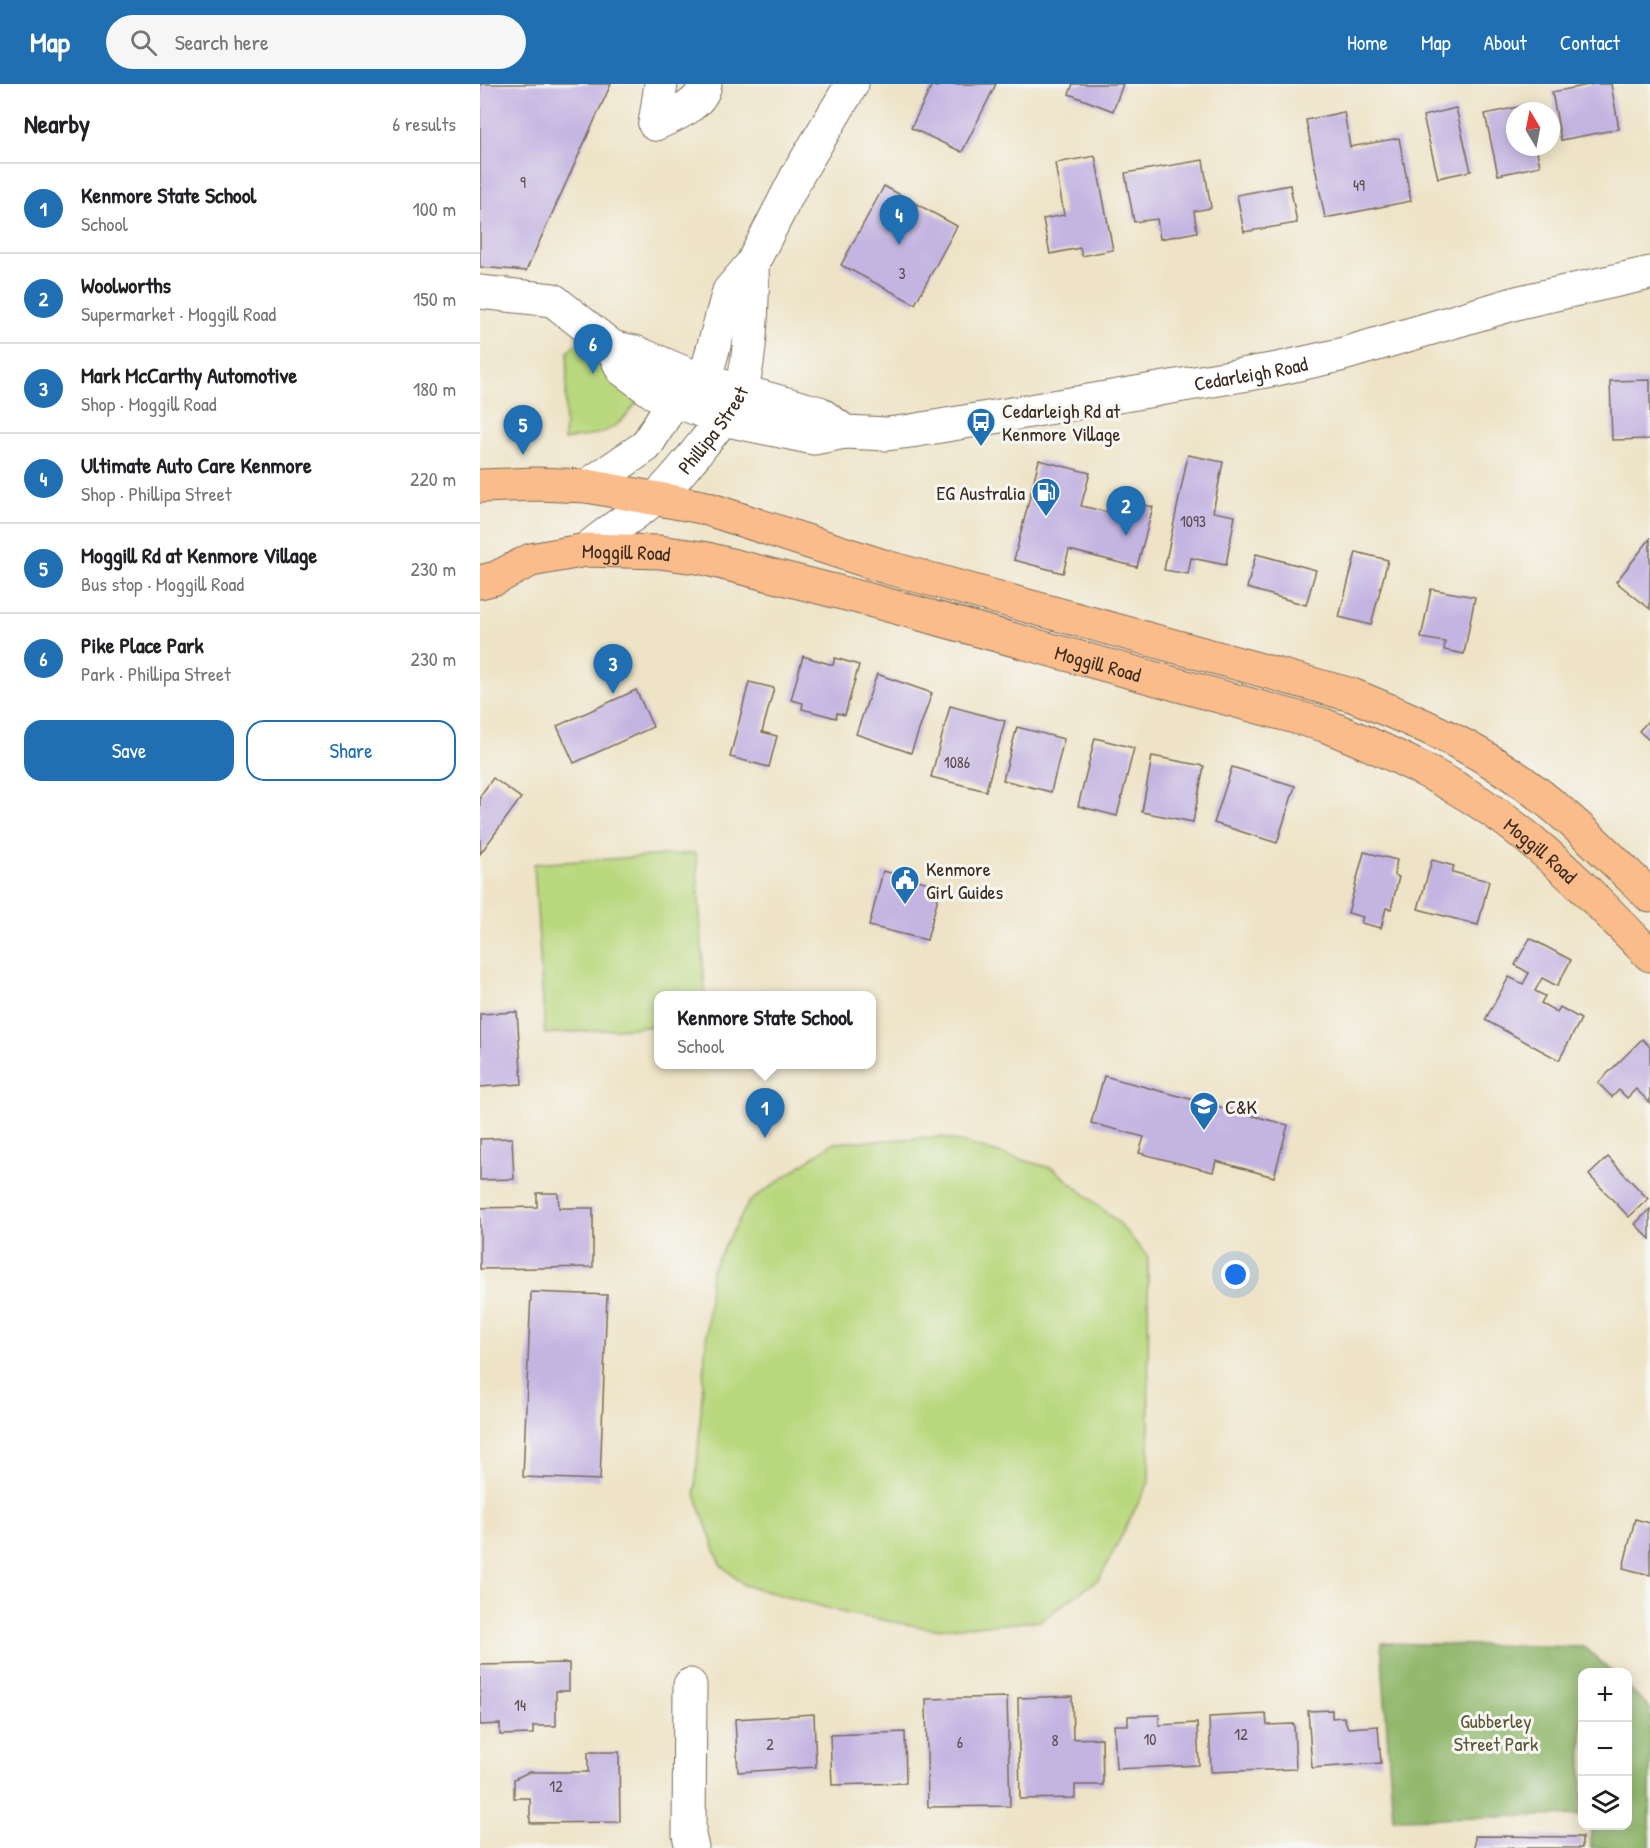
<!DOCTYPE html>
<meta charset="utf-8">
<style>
body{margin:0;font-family:"Patrick Hand",sans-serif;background:#f6f6f6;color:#202124}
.controls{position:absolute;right:18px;bottom:18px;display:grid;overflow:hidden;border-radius:12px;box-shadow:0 3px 15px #0003}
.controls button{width:54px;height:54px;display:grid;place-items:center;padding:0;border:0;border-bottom:2px solid #e0e0e0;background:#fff;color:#202124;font:30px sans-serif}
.compass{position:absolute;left:1026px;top:18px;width:54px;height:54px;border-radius:50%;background:#fff;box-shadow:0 3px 15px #0003;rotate:350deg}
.you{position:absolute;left:756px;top:1191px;width:21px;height:21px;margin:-15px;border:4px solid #fff;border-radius:50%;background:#1a73e8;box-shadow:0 0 0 9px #1a73e833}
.badge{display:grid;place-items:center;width:39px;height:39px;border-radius:50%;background:#1f6fb2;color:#fff;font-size:20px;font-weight:700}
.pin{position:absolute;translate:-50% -50px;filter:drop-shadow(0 2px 3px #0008)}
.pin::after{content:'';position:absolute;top:32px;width:21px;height:18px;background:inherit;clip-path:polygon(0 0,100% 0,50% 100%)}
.popup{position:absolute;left:174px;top:907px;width:222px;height:78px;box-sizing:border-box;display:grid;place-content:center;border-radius:12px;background:#fff;filter:drop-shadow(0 2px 4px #0005);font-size:20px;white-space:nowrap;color:#757577}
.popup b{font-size:22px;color:#202124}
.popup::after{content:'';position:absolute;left:50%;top:100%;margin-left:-12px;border:12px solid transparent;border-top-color:#fff}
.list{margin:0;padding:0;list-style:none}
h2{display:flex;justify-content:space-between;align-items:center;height:78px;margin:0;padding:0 24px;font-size:26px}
h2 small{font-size:20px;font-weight:400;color:#757577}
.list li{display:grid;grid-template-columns:39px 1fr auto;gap:18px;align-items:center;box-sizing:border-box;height:90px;padding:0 24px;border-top:2px solid #e0e0e0}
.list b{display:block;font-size:22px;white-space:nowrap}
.list p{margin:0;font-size:20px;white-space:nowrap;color:#757577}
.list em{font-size:20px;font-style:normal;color:#757577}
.actions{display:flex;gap:12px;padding:18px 24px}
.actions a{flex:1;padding:14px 0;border:2px solid #1f6fb2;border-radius:18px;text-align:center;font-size:21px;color:#1f6fb2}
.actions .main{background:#1f6fb2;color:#fff}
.icon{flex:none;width:33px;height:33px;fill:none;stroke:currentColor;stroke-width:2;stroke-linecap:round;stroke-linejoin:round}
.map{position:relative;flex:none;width:1170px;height:1764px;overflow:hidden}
header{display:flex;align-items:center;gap:36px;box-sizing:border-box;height:84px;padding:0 30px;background:#1f6fb2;color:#fff}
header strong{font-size:28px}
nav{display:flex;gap:33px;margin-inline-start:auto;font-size:21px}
.search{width:420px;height:54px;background:#f6f6f6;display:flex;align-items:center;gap:15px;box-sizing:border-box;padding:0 21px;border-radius:33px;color:#757577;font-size:22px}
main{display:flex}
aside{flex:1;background:#fff}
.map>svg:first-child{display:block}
</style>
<header>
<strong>Map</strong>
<div class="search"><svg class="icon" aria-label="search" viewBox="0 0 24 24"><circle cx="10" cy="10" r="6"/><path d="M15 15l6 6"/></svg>Search here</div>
<nav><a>Home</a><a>Map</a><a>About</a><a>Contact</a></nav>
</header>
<main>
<aside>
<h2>Nearby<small>6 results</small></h2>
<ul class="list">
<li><span class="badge">1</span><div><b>Kenmore State School</b><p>School</p></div><em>100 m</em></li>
<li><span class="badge">2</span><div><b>Woolworths</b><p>Supermarket · Moggill Road</p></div><em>150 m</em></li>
<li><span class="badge">3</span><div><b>Mark McCarthy Automotive</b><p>Shop · Moggill Road</p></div><em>180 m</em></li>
<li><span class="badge">4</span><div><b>Ultimate Auto Care Kenmore</b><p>Shop · Phillipa Street</p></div><em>220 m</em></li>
<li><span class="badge">5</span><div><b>Moggill Rd at Kenmore Village</b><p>Bus stop · Moggill Road</p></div><em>230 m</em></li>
<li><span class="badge">6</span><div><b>Pike Place Park</b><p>Park · Phillipa Street</p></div><em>230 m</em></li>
</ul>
<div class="actions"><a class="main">Save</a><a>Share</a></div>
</aside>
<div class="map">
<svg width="1170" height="1764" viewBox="0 0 1170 1764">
<rect width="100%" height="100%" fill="#f6f6f2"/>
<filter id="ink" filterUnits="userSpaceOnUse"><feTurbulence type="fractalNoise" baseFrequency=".0167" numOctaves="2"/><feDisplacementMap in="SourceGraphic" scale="12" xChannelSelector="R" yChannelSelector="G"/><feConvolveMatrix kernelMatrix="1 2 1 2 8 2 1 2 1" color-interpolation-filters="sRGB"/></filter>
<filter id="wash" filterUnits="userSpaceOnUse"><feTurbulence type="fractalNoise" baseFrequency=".008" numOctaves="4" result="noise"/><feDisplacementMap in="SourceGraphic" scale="24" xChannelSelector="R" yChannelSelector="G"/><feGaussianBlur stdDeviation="1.35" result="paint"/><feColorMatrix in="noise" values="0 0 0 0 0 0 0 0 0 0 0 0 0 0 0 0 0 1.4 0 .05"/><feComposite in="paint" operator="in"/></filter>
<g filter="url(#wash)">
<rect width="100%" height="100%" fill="#eee3c6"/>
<!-- green -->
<g fill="#b9d87e" stroke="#7a814e" stroke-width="1.5">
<path d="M103,258L161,312C137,349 126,349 84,356L88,268L93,262Z"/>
<path d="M216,769L225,911L178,912V942L65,950L54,780Z"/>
<path d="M463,1053L574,1085L638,1138L668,1173L669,1398L620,1494L560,1537L454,1545L369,1530L264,1501L240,1480L215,1410L231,1187L269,1118L353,1059Z"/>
</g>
<!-- forest -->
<g fill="#92b86d" stroke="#667146" stroke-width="1.5">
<path d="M901,1559L1104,1563L1132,1588H1102V1731L913,1735Z"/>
<path d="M1148,1603L1170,1624V1764H1111V1742H1148Z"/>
</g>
<g id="blocks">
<!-- building -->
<g fill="#c3b4e1">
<path d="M0,0H131L46,187L0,183Z"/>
<path d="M458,0H516L482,68L431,44L452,1L457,3Z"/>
<path d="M593,0H643L633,27L589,10Z"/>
<path d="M1114,0H1131L1139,45L1081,56L1072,8Z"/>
<path d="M1047,21L1049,27H1035V63H1056L1060,82L1018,91L1005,30Z"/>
<path d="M976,24L991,87L958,94L943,32Z"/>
<path d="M864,28L870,63L919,54L931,117L845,134L826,36Z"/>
<path d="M615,72L633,166L602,172L600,164L570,170L563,135L584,131L575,79Z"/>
<path d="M723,76L731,124L714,127L717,148L680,155L677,135L654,138L645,89Z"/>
<path d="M810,101L817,139L764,148L757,111Z"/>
<path d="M404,102L477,142L435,220L361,181Z"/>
<path d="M1170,296V355L1132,356L1130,297Z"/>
<path d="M708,371L743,378L733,428L755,432L746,481L711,474L708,490L684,486Z"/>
<path d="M559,376L610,389L601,422L632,429L636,414L673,423L657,483L589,466L583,489L534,476Z"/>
<path d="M1170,455V525L1136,498Z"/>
<path d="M876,468L908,476L891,541L859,533Z"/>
<path d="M776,470L836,486L826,521L767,504Z"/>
<path d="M951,505L995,513L984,570L964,566L965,558L941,554Z"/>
<path d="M323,572L353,581L355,574L379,581L365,631L357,629L356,634L322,625L323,619L311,616Z"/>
<path d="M397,590L452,609L431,669L376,650Z"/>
<path d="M269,598L294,604L282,648L297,652L289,683L250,673Z"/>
<path d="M156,606L173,643L94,679L77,642Z"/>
<path d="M470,622L525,637L506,707L451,693Z"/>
<path d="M1170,635V657L1159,647Z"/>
<path d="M537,643L584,655L571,708L523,696Z"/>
<path d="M615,654L654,664L637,732L598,722Z"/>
<path d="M672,672L724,682L713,738L662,728Z"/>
<path d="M752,683L815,702L797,759L734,739Z"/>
<path d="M13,694L41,714L0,770V712Z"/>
<path d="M884,768L917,776L914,791L919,793L911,825L906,824L901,844L881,839L883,833L868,829Z"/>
<path d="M952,776L974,782L972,788L1009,797L998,841L938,825Z"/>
<path d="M403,787L461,802L447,856L389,842Z"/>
<path d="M1050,854L1091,876L1077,902L1062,894L1055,907L1065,912L1061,919L1077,928L1080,923L1101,935L1079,976L1005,936L1029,893L1043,900L1049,889L1035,881Z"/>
<path d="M37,928L42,1000L0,1003V930Z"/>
<path d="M1162,955L1170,963V1019L1156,1005L1147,1014L1139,1006L1132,1013L1118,999Z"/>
<path d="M624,992L808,1041L794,1093L736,1077L733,1088L659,1069L664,1053L611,1039Z"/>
<path d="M32,1054L34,1095L0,1096V1055Z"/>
<path d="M1128,1073L1168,1115L1149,1133L1109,1091Z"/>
<path d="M57,1109H78L79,1124H113V1183L0,1185V1124L57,1123Z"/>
<path d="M1170,1125V1155L1155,1140Z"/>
<path d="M51,1208L127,1211L120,1396L43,1393Z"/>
<path d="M1155,1435L1170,1439V1491L1143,1484Z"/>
<path d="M89,1579V1607H76V1642H53V1650L20,1651V1640L0,1641V1581Z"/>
<path d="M592,1612L593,1655L622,1654L623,1701H595V1714L540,1715L538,1614Z"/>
<path d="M527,1613L530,1722L448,1723L446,1615Z"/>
<path d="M852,1626V1634L864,1633L868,1644L898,1642L901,1679L832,1684L828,1627Z"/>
<path d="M334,1630L336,1683L258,1688L255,1635Z"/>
<path d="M786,1630L787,1641L814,1640L816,1685L731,1688L729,1633Z"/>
<path d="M679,1631V1641L717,1639L719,1681L636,1685L634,1641H648V1632Z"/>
<path d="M425,1648L426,1699L352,1701L350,1651Z"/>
<path d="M108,1668H139L140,1738L50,1739V1714H34V1695L49,1688H108Z"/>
<path d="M995,1752L1102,1753V1764H995Z"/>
</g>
</g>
</g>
<g filter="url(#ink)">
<use href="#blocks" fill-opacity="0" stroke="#7a6b59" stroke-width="1.5"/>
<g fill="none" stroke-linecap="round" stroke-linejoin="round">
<!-- minor casing -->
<g stroke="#7a6b59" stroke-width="35">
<g id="minor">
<path d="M175,40C193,32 222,21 225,0"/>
<path d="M175,40L181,0"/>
<path id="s1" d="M0,208L73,216L132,263L142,285L173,308L243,335L334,354L365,348L407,350L431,347L797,285L860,271L1040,218L1170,189"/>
<path d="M132,263L155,268L221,296L339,329L365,348"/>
<path d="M107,402L166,362L188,326L221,296L227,287L249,207L272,180L318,90L372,0"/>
<path id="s2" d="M106,466C128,447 152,433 175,414C190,402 202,385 215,370C231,350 248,330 260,307C271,283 273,208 272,180"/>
<path d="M210,1601L209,1751L212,1764"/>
</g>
</g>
<!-- highway casing -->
<g stroke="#7a6b59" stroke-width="35">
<g id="highway">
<path d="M0,402L57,400L107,402L222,423L406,483L872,611C923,632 974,653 1020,683C1076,718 1123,766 1170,812"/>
<path id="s3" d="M0,498L16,494L51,476L106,466L179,468L223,474L386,515L844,641C916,670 988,704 1048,754C1092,790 1131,831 1170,871"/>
</g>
</g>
<!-- minor -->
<use href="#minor" stroke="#fff" stroke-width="33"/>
<!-- highway -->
<use href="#highway" stroke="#f9bc8a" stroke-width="33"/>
</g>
</g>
<!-- icons -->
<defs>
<g id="bus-pin" transform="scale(1.5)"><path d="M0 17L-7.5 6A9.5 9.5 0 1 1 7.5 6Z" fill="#1f6fb2" stroke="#f6f6f2"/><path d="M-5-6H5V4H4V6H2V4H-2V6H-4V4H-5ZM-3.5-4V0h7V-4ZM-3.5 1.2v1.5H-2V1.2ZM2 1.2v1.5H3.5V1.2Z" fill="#fff"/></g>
<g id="fuel-pin" transform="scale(1.5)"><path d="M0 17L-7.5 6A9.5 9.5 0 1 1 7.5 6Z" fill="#1f6fb2" stroke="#f6f6f2"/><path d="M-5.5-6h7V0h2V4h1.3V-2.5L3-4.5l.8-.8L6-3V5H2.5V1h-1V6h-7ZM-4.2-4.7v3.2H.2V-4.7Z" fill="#fff"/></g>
<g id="civic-pin" transform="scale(1.5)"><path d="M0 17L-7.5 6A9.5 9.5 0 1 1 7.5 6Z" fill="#1f6fb2" stroke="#f6f6f2"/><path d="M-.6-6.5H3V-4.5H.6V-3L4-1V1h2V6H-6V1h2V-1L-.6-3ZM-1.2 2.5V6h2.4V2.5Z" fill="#fff"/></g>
<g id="school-pin" transform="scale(1.5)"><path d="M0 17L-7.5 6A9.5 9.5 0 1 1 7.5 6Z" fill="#1f6fb2" stroke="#f6f6f2"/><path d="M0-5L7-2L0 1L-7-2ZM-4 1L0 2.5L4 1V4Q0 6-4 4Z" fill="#fff"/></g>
</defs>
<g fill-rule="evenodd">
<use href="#bus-pin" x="501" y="338"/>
<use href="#fuel-pin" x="566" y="408"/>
<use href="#civic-pin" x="425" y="796"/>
<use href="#school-pin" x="724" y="1022"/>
</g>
<g text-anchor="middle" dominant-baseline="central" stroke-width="6" stroke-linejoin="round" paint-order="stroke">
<!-- number labels -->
<g font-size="16" fill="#5d4c4f">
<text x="43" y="98">9</text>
<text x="879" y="101">49</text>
<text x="422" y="189">3</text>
<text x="713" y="437">1093</text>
<text x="477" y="678">1086</text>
<text x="40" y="1621">14</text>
<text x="761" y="1650">12</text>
<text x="670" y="1655">10</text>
<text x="575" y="1656">8</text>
<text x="480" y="1658">6</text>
<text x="290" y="1660">2</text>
<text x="76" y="1702">12</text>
</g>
<!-- street labels -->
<g font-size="20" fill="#3b2a1e" stroke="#f6f6f2">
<text stroke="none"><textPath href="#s1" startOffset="822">Cedarleigh Road</textPath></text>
<text stroke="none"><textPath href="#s2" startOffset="176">Phillipa Street</textPath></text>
<text stroke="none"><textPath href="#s3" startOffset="152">Moggill Road</textPath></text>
<text stroke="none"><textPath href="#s3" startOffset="638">Moggill Road</textPath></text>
<text stroke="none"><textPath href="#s3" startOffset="1124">Moggill Road</textPath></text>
</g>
<!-- poi labels -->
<g font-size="20" fill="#3b2a1e" stroke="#f6f6f2" text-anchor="start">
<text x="522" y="326">Cedarleigh Rd at<tspan x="522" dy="23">Kenmore Village</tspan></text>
<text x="545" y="408" text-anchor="end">EG Australia</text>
<text x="446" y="784">Kenmore<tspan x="446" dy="23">Girl Guides</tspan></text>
<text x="745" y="1022">C&amp;K</text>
</g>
<!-- park labels -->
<g font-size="20" fill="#5a5636" stroke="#f6f6f2">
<text x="1016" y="1636">Gubberley<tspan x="1016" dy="23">Street Park</tspan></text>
</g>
</g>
</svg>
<div class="controls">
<button>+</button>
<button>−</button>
<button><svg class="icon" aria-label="layers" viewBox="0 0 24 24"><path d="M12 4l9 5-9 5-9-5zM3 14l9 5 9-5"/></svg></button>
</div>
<svg class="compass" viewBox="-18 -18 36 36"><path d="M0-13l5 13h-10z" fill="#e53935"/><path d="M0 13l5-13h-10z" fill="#757577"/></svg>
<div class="you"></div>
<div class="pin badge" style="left:285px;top:1054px">1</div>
<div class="popup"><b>Kenmore State School</b>School</div>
<div class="pin badge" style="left:646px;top:452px">2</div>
<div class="pin badge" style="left:133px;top:610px">3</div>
<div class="pin badge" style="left:419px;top:161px">4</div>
<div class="pin badge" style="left:43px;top:371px">5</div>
<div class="pin badge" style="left:113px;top:290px">6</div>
</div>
</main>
